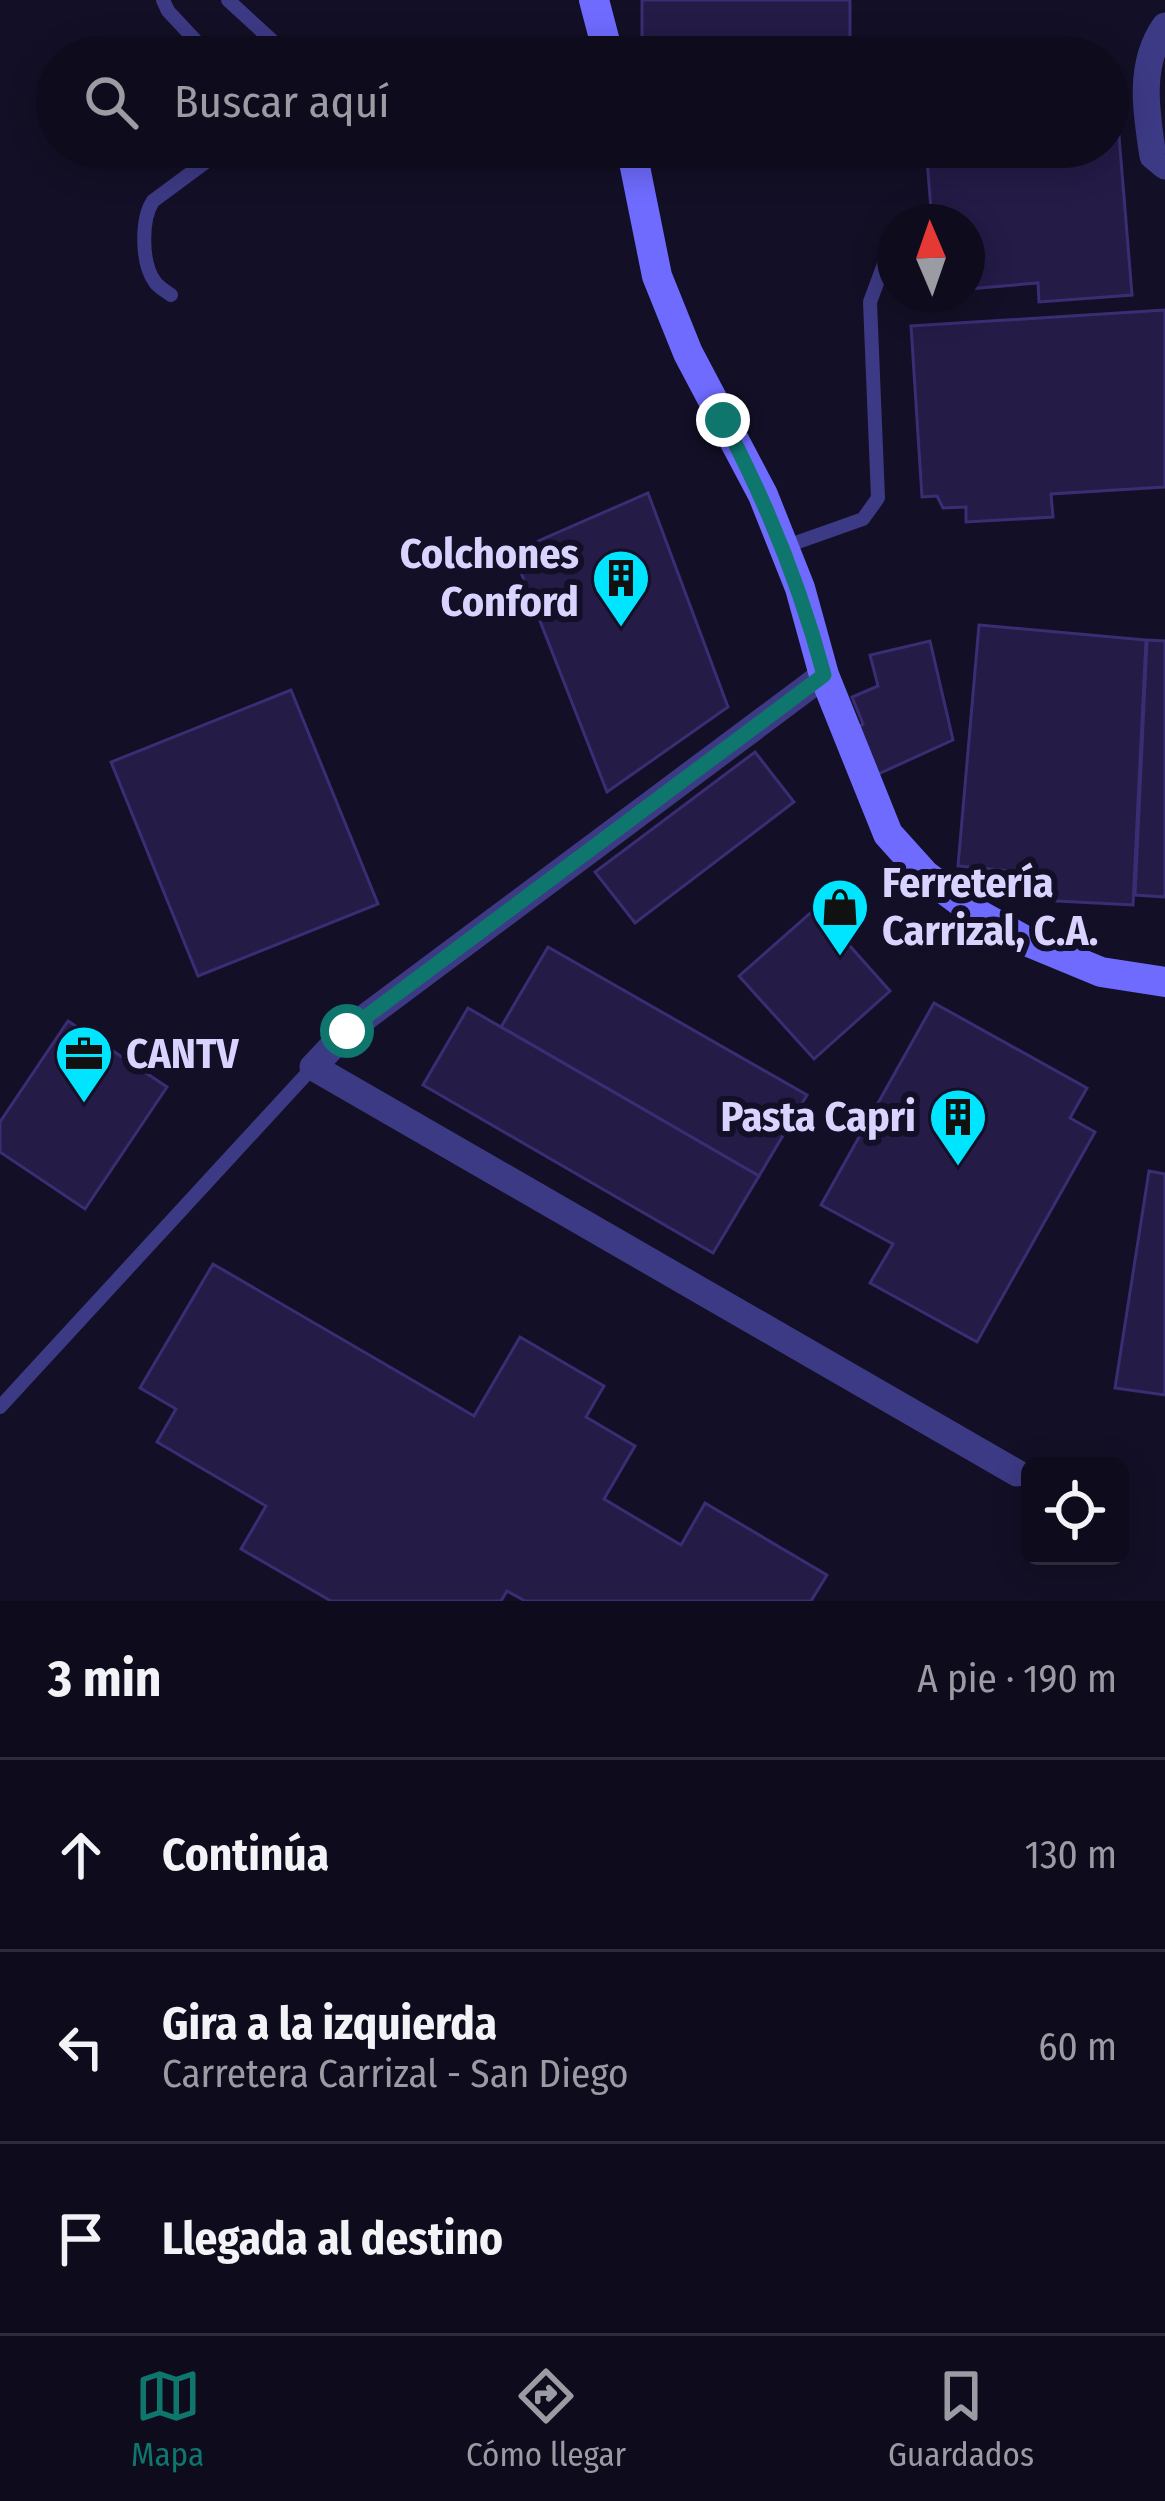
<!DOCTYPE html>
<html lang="es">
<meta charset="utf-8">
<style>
body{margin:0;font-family:"Fira Sans Condensed",sans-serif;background:#171425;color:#f1f3f6}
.controls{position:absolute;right:36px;bottom:36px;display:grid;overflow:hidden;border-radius:18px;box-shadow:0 6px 30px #0003}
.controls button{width:108px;height:108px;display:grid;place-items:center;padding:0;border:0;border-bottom:3px solid #2e2b3b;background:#0e0b1c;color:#f1f3f6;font:60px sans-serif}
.compass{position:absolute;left:877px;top:204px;width:108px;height:108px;border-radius:50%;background:#0e0b1c;box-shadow:0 6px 30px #0003;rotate:358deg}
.stop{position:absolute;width:36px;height:36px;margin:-27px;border:9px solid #0f766e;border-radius:50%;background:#fff}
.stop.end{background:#0f766e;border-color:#fff;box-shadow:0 3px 12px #0008}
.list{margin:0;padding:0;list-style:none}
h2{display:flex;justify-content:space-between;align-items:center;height:156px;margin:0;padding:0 48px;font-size:51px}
h2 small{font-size:39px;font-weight:400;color:#9b9ba3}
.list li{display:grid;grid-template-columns:78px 1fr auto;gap:36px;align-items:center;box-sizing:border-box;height:192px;padding:0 48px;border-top:3px solid #2e2b3b}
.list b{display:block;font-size:45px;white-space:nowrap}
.list p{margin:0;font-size:39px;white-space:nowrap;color:#9b9ba3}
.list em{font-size:39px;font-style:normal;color:#9b9ba3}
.icon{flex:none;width:66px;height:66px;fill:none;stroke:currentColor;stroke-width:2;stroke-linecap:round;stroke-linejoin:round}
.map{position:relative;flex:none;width:1165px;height:1601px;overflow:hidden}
.search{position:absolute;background:#0e0b1c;box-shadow:0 6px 30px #0003;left:36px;right:36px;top:36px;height:132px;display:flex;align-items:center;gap:30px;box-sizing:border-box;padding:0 42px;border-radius:66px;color:#9b9ba3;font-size:45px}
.sheet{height:732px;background:#0e0b1c}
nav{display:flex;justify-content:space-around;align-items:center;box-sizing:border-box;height:168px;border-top:3px solid #2e2b3b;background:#0e0b1c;font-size:33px;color:#9b9ba3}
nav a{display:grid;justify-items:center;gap:6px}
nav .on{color:#0f766e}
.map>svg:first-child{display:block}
</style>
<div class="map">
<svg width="1165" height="1601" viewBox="0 0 1165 1601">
<rect width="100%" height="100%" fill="#130f26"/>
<!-- building -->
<g fill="#241b47" stroke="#3b2d73" stroke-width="3">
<path d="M642,0H850V46L642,49Z"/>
<path d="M1113,62L1132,295L1039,302L1038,283L967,289V222H932L926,147H1108V63Z"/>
<path d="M1165,310V487L1051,494L1053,517L966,522V507L943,508L937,496L922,497L911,326Z"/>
<path d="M648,493L728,707L607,792L513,552Z"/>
<path d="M979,625L1146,640L1133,905L1038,900L1040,874L958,866Z"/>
<path d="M1147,640L1165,641V897L1135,895Z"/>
<path d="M930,641L953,740L876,775L854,731L863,724L852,697L878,686L870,655Z"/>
<path d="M291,690L378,904L198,976L111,762Z"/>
<path d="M755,752L794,802L635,923L595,872Z"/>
<path d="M816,908L890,991L814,1059L739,976Z"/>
<path d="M548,947L807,1095L759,1176L501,1027Z"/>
<path d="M934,1003L1087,1088L1070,1118L1095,1132L977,1342L870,1283L893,1244L821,1205Z"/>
<path d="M468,1008L759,1176L713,1253L423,1085Z"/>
<path d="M68,1021L167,1087L85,1209L0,1152V1122Z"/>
<path d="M1149,1171L1165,1174V1395L1115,1388Z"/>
<path d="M213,1264L474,1416L520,1337L604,1386L586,1417L635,1446L604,1499L681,1545L705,1503L827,1575L811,1601H525L507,1591L501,1601H331L241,1549L266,1506L157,1442L176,1409L140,1388Z"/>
</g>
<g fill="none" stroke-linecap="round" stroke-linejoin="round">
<!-- lane -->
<g stroke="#3d3a85" stroke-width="14">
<path d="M163,0L168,11L211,57"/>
<path d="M228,0L290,57"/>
<path d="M171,295C166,291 159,288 155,282C141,263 141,219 153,201L226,147"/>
<path d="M784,547L863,519L878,498L870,302L887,256"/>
<path d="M0,1407L313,1067"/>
</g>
<!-- street -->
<g stroke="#3d3a85" stroke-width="27">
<path d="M1165,26C1138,64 1146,112 1153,156L1165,166"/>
<path d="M824,675L347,1031L313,1067L1017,1473"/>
</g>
<!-- secondary -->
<g stroke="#6f6bff" stroke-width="30">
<path d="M594,0L609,57"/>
<path d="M631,147L657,276L688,353L763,495L800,588L824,675L888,834L925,875L976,913L1026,941L1101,972L1165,982"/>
</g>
</g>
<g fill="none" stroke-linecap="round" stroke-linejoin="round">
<!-- route -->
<path stroke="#0f766e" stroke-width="15" d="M347,1031L824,675C800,585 767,503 723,420"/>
</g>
<!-- icons -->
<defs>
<g id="building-pin" transform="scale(3)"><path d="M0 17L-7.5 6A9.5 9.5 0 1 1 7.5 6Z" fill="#00e5ff" stroke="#130f26"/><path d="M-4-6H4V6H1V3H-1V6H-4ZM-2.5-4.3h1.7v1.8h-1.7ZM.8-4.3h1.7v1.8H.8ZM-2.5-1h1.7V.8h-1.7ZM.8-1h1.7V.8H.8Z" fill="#111"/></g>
<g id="shop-pin" transform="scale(3)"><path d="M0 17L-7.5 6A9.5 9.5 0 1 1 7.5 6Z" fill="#00e5ff" stroke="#130f26"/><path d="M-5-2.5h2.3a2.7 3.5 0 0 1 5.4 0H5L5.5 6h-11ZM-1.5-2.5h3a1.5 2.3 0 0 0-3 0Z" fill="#111"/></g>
<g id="office-pin" transform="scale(3)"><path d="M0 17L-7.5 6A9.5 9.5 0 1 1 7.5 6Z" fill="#00e5ff" stroke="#130f26"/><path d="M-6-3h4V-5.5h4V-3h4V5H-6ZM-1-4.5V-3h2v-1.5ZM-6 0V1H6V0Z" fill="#111"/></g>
</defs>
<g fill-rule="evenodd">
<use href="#building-pin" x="621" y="578"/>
<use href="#shop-pin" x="840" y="907"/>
<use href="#office-pin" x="84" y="1054"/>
<use href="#building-pin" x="958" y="1117"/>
</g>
<g text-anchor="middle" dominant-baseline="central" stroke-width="12" stroke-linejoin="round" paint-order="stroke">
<!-- poi labels -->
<g font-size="42" font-weight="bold" fill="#d9d4ff" stroke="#130f26" text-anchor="end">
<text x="579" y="554">Colchones<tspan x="579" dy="48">Conford</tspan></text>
<text x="882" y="883" text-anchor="start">Ferretería<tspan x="882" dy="48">Carrizal, C.A.</tspan></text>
<text x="126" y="1054" text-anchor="start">CANTV</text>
<text x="916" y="1117">Pasta Capri</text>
</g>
</g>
</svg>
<div class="controls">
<button><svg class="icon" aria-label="locate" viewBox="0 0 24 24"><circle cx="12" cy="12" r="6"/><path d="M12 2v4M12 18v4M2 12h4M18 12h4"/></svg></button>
</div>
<svg class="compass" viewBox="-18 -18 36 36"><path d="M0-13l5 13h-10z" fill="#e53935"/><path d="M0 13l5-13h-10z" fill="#9b9ba3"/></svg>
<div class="stop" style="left:347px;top:1031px"></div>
<div class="stop end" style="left:723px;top:420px"></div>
<div class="search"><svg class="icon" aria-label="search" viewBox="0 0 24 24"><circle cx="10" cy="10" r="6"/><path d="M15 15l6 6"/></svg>Buscar aquí</div>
</div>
<section class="sheet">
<h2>3 min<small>A pie · 190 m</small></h2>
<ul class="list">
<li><svg class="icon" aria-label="ahead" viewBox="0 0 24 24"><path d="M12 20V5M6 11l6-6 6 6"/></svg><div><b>Continúa</b></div><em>130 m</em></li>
<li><svg class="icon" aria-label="left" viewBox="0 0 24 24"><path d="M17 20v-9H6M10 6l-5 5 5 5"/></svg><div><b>Gira a la izquierda</b><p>Carretera Carrizal - San Diego</p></div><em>60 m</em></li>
<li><svg class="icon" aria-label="arrive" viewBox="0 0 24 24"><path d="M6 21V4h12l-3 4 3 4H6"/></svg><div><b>Llegada al destino</b></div></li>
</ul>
</section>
<nav>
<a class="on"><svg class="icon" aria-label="map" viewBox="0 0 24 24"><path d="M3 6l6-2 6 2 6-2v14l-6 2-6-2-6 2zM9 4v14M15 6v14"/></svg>Mapa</a>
<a><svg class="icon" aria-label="directions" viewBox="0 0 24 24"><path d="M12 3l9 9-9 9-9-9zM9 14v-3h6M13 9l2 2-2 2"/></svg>Cómo llegar</a>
<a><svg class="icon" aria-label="saved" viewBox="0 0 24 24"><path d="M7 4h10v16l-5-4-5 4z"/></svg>Guardados</a>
</nav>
